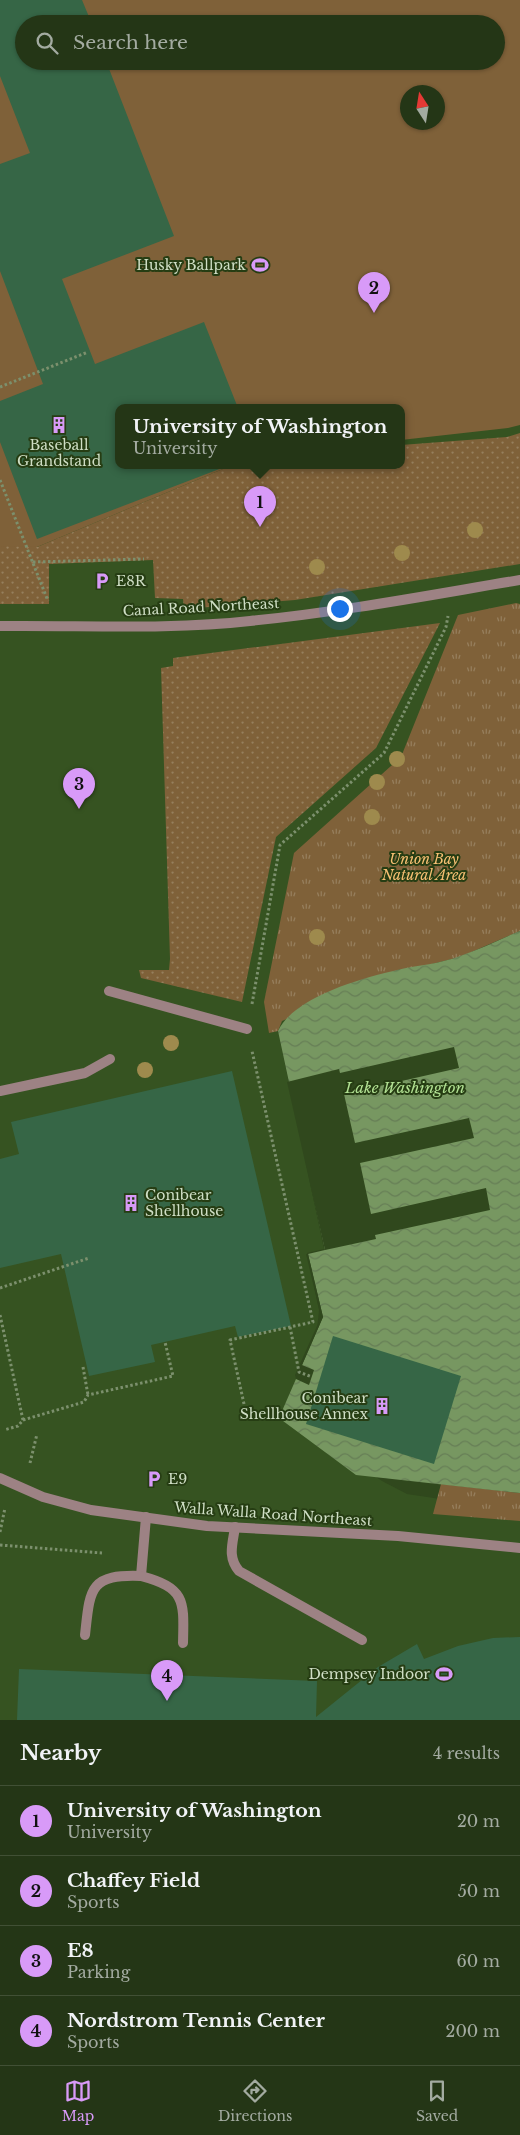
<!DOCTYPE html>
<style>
body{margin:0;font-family:"Libre Baskerville",serif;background:#304123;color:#f1f3f6}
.compass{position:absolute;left:400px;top:85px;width:45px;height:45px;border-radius:50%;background:#243616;box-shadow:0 1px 4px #0004;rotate:348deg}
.you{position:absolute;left:339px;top:608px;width:18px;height:18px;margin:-12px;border:4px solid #fff;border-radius:50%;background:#1a73e8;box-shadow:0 0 0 8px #1a73e833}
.badge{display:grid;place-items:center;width:32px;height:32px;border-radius:50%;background:#d89af8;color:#111;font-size:16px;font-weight:700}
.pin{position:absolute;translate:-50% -41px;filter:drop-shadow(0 1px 2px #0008)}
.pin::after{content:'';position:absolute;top:26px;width:18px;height:15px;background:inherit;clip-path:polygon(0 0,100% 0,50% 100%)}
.popup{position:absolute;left:115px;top:404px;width:290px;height:65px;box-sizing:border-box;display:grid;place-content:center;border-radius:10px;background:#243616;filter:drop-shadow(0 1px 4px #0005);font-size:16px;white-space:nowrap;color:#a3aba1}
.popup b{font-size:19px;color:#f1f3f6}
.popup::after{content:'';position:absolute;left:50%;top:100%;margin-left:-10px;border:10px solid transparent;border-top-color:#243616}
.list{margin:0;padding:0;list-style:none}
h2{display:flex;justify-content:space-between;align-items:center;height:65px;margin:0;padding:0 20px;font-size:21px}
h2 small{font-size:16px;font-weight:400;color:#a3aba1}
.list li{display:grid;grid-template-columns:32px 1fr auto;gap:15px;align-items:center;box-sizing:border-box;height:70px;padding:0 20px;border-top:1px solid #415035}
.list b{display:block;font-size:19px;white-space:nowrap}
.list p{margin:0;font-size:16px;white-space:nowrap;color:#a3aba1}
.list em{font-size:16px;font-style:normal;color:#a3aba1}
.icon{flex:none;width:28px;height:28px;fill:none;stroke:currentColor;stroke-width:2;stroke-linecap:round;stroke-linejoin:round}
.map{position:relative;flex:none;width:520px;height:1720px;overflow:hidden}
.search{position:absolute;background:#243616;box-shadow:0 1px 4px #0004;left:15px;right:15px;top:15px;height:55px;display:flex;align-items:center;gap:12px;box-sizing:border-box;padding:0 18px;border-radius:28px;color:#a3aba1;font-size:19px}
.sheet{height:345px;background:#243616}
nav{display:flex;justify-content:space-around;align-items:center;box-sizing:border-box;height:70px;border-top:1px solid #415035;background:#243616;font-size:14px;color:#a3aba1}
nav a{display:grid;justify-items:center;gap:2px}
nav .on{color:#d89af8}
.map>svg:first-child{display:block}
</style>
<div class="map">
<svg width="520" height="1720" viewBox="0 0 520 1720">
<defs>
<pattern id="grass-dots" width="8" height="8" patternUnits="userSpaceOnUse" patternTransform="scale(1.25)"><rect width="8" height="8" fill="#7f6139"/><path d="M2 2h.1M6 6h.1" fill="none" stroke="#967f5d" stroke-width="1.8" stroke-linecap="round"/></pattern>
<pattern id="park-tufts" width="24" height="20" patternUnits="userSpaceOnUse" patternTransform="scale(1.25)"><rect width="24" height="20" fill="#7f6139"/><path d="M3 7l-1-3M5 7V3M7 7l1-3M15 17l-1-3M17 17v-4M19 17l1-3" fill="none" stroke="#967f5d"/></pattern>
<pattern id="water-waves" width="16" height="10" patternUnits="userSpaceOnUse" patternTransform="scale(1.25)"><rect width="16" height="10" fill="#779761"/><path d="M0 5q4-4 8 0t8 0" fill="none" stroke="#667e56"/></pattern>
</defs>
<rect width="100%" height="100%" fill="#30481d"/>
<!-- built -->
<path fill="#365321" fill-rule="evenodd" d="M0,0H520V931L278,1031L324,1249L307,1253L319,1310L317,1330L367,1471L382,1481L407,1494L520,1511V1720H0ZM24,24H496V61H24ZM408,92H438V122H408ZM119,408H401V466H119Z"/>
<!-- grass -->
<g fill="url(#grass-dots)">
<path d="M520,433V564L295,600L184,609L183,599L155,598L153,560L49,564V604H0V445L37,547L230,466H401V445L507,437Z"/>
<path d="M440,623L376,748L276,837L242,1002L141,978L139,970H169L170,959L161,668L173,666V658Z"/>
</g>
<!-- park -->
<g fill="url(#park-tufts)">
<path d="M516,603L520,604V931L460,957L428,965L398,970L282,1021L278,1031L269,1033L264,1002L294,853L401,757L458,615Z"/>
<path d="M441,1484L520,1493V1521L433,1514Z"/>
</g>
<!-- pitch -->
<path fill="#7f6139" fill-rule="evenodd" d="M0,0H520V425L508,428L401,440V408H119V466H230L37,547L0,546ZM24,24H496V61H24ZM408,92H438V122H408Z"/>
<!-- water -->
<path fill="url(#water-waves)" d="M520,931V1493L356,1475L279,1418L323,1317L308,1254L325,1250L278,1031C294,997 362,978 397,970C418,965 440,964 460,956C481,949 500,939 520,931Z"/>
<!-- pier -->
<g fill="#30481d">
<path d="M454,1047L459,1068L344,1094L355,1143L469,1118L474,1138L360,1163L371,1214L486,1188L490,1210L375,1235L376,1239L325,1250L287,1082L339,1069L340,1073Z"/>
<path d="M306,1254H308L323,1317L302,1365L314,1370L309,1385L296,1379L295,1375L321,1317Z"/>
</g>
<!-- building -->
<g fill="#366646">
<path d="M0,0H82L92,24H24V61H106L174,236L62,279L95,364L204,322L238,408H119V466H221L222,468L37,539L0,442V401L43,384L0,271V164L30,153L0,76Z"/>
<path d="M232,1071L291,1326L238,1337L235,1326L151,1345L155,1362L89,1376L61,1254L0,1268V1159L19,1154L11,1122Z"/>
<path d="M333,1336L461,1376L434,1464L306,1424Z"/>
<path d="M520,1637V1720H17L19,1669L317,1681L316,1717L378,1667L417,1644L424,1659L458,1646L493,1638Z"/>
</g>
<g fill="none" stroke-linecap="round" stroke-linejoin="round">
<!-- path -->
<g stroke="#7c906d" stroke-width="3" stroke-dasharray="2.5 2.5" stroke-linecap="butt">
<path d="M0,387L88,352"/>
<path d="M0,480L48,601"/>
<path d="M33,562L144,559"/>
<path d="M252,1004L280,845L384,753L446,627L448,616"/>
<path d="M0,1288L89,1258"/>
<path d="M0,1315L23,1420L18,1426L4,1430"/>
<path d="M290,1327L299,1372L312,1377"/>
<path d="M83,1367L88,1395"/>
<path d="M244,1404L230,1340L313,1322L252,1051"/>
<path d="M23,1420L84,1402L88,1395L173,1376L165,1342"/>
<path d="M30,1463L37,1434"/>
<path d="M0,1532L5,1508"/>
<path d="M0,1545L102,1553"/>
</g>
<!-- service -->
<g stroke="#9d8284" stroke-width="10">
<path d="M0,626C83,625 168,630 250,621C341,612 430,595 520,580"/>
<path d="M109,991L247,1029"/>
<path d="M0,1091L85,1073L110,1059"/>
<path d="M0,1478L43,1497L91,1510L207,1526L398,1536L520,1548"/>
<path d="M146,1517L141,1576C186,1588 184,1601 183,1643"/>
<path d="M235,1527C233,1543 227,1557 239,1571L362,1640"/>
<path d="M85,1635C90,1589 89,1574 141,1576"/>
</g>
</g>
<!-- trees -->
<g fill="#9e8a4d">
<circle cx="475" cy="530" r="8"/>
<circle cx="402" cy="553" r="8"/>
<circle cx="317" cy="567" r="8"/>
<circle cx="397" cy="759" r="8"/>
<circle cx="377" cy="782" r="8"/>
<circle cx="372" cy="817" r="8"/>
<circle cx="317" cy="937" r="8"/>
<circle cx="171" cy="1043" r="8"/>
<circle cx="145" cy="1070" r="8"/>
</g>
<!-- icons -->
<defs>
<g id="stadium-bare" transform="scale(1.35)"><path d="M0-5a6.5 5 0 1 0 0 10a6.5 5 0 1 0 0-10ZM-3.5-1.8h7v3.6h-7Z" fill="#d89af8" stroke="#263d13" stroke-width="2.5" paint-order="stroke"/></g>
<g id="building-bare" transform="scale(1.35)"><path d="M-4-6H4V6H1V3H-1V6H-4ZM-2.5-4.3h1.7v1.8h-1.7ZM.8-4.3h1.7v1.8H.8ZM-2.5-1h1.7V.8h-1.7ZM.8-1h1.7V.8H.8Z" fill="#d89af8" stroke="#263d13" stroke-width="2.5" paint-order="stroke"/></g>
<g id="parking-bare" transform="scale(1.35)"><path d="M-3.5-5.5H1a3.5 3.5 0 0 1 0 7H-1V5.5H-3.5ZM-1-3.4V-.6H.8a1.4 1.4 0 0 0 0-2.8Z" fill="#d89af8" stroke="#263d13" stroke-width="2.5" paint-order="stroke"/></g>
</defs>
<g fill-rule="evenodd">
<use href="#stadium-bare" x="260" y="265"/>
<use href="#building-bare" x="59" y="425"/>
<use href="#parking-bare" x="102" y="581"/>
<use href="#building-bare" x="131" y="1203"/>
<use href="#building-bare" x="382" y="1406"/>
<use href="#parking-bare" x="154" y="1479"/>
<use href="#stadium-bare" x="444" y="1674"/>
</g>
<g text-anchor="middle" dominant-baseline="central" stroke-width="4" stroke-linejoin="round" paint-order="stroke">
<!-- poi labels -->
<g font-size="14" fill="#cfdec5" stroke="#263d13" text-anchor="end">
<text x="246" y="265">Husky Ballpark</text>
<text x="59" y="445" text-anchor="middle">Baseball<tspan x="59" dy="16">Grandstand</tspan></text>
<text x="116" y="581" text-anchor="start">E8R</text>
<text x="145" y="1195" text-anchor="start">Conibear<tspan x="145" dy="16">Shellhouse</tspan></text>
<text x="368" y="1398">Conibear<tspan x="368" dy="16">Shellhouse Annex</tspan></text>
<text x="168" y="1479" text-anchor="start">E9</text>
<text x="430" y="1674">Dempsey Indoor</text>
</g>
<!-- street labels -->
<g font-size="14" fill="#cfdec5" stroke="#263d13">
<text transform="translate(201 607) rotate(-3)">Canal Road Northeast</text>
<text transform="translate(273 1514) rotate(4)">Walla Walla Road Northeast</text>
</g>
<!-- park labels -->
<g font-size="14" font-style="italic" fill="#f8c074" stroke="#263d13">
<text x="424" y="859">Union Bay<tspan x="424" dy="16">Natural Area</tspan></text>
</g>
<!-- water labels -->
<g font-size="15" font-style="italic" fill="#b2e193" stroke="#263d13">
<text x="405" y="1087">Lake Washington</text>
</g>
</g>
</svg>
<svg class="compass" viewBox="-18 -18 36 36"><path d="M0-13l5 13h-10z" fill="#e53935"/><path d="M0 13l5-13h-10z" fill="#a3aba1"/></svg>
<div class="you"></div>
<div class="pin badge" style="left:260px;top:527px">1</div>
<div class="popup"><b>University of Washington</b>University</div>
<div class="pin badge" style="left:374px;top:313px">2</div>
<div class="pin badge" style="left:79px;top:809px">3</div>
<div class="pin badge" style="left:167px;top:1701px">4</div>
<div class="search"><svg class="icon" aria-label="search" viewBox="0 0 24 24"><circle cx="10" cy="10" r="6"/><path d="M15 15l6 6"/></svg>Search here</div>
</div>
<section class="sheet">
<h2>Nearby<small>4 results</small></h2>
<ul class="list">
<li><span class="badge">1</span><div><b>University of Washington</b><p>University</p></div><em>20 m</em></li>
<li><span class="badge">2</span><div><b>Chaffey Field</b><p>Sports</p></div><em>50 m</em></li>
<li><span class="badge">3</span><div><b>E8</b><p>Parking</p></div><em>60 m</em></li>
<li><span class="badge">4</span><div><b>Nordstrom Tennis Center</b><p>Sports</p></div><em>200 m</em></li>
</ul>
</section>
<nav>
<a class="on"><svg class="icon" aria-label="map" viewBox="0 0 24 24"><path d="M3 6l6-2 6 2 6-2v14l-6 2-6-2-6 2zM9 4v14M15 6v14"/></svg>Map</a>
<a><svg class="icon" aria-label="directions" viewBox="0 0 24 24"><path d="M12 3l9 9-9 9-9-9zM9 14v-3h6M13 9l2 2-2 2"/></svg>Directions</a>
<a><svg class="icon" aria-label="saved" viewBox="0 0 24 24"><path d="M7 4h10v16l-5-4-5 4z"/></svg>Saved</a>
</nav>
